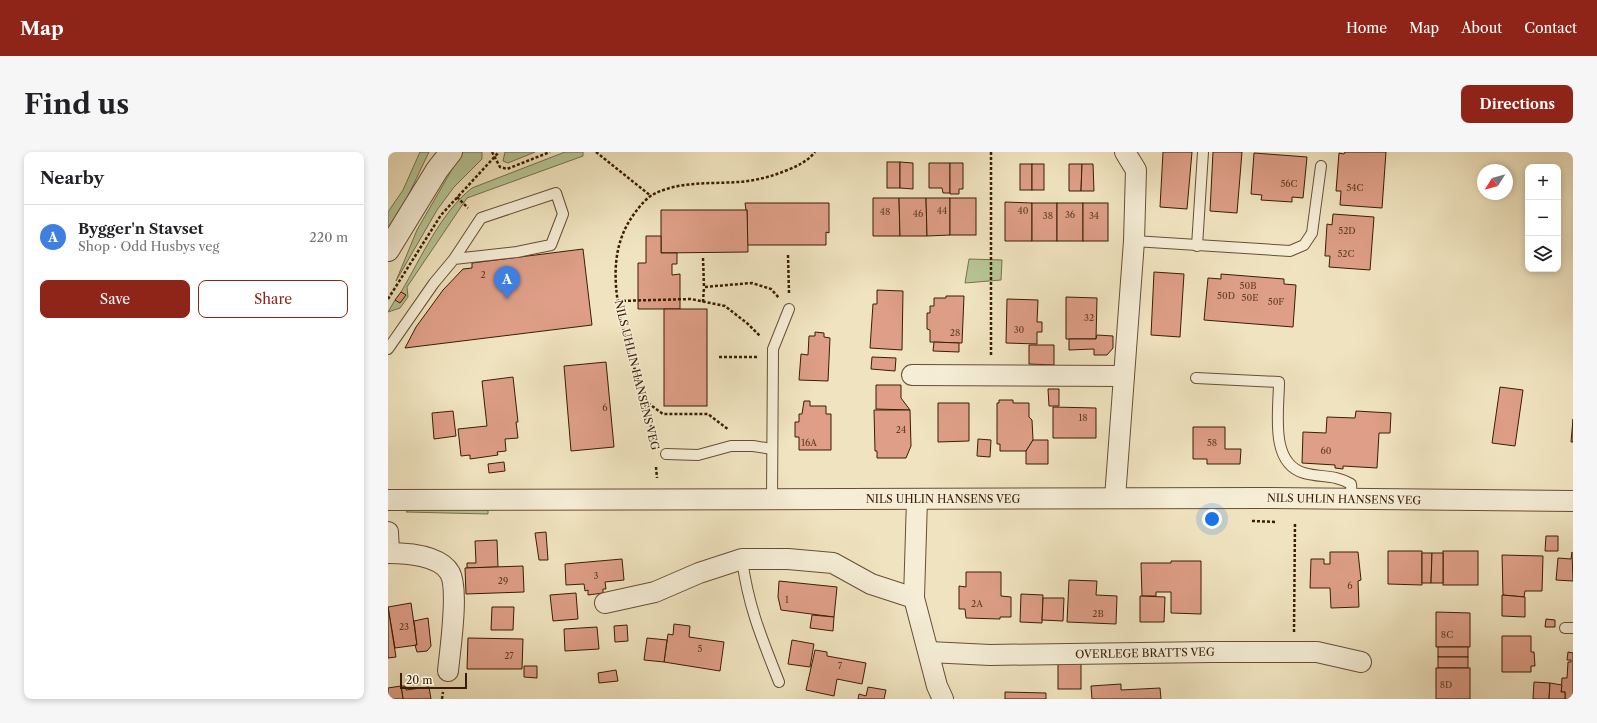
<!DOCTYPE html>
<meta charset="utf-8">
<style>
body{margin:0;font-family:"Libre Caslon Text",serif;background:#f6f6f6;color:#202124}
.controls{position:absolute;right:12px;top:12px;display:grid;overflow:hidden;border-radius:8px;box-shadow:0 2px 6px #0003}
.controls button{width:36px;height:36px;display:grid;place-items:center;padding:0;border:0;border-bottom:1px solid #e0e0e0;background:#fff;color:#202124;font:20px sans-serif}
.compass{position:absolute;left:1089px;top:12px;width:36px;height:36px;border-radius:50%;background:#fff;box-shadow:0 2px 6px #0003;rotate:233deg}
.scale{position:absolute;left:12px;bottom:10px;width:67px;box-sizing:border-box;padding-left:4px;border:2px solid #3a1d04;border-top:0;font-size:11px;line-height:14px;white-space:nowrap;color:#3a1d04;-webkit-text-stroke:3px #f5edd6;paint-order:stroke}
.you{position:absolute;left:824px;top:367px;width:14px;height:14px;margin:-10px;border:3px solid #fff;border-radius:50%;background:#1a73e8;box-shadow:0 0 0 6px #1a73e833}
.badge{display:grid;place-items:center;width:26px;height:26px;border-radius:50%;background:#8f2418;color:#fff;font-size:13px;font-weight:700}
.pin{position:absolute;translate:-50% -33px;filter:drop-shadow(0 1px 2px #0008)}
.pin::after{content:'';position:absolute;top:21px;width:14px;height:12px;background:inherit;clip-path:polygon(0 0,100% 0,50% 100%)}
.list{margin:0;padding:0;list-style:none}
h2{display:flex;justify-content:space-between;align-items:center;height:52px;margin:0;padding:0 16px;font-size:17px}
h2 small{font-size:13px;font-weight:400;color:#757577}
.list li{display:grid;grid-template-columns:26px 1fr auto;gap:12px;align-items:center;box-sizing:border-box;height:64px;padding:0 16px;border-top:1px solid #e0e0e0}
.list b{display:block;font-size:15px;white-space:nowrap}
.list p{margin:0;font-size:13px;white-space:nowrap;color:#757577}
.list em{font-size:13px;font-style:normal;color:#757577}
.actions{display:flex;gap:8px;padding:12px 16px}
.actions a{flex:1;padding:9px 0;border:1px solid #8f2418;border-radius:8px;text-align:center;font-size:14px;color:#8f2418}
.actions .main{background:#8f2418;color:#fff}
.icon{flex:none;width:22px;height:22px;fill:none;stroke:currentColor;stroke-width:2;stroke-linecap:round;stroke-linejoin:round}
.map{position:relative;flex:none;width:1185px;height:547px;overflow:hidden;border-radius:8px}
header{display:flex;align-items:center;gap:24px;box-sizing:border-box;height:56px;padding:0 20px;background:#8f2418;color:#fff}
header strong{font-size:19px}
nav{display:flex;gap:22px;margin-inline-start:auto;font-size:14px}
.intro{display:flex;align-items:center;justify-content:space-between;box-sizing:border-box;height:96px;padding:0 24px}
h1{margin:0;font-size:28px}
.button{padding:10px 18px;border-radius:8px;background:#8f2418;color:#fff;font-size:14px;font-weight:700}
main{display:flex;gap:24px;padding:0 24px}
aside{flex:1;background:#fff;border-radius:8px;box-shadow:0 2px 6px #0003}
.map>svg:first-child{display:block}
</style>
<header>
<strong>Map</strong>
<nav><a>Home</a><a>Map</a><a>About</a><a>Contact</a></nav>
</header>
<div class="intro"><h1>Find us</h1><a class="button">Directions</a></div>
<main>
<aside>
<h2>Nearby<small></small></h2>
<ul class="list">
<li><span class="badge" style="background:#3f7fe0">A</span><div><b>Bygger'n Stavset</b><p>Shop · Odd Husbys veg</p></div><em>220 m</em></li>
</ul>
<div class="actions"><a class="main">Save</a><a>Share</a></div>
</aside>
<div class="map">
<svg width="1185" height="547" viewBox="0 0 1185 547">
<rect width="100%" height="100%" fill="#f0e4c0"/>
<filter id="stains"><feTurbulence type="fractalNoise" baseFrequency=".005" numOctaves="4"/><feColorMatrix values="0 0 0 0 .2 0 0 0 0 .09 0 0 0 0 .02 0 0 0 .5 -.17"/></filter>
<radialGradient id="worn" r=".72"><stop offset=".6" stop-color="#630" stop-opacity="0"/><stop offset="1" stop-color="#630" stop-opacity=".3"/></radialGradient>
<!-- green -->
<g fill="#b6c595" stroke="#78714c">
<path d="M32,0H41L19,46L0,78V60L15,38Z"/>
<path d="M74,0H94V7L66,35L49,58L8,129L29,78Z"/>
<path d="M117,0H147L120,11L115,9Z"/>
<path d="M177,0H195V4L79,46L19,135L20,145L12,156L0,160L7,148L12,151L18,143L13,140C33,106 53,60 84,36Z"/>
<path d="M581,107L614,108L613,128L577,131Z"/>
<path d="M23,356L100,358V362L18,360Z"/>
</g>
<!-- building -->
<g fill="#de9e87" stroke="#3a1d04">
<path d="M775,0H804L799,57L772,55Z"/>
<path d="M825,0H854L849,61L822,59Z"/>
<path d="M957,0H998L994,56L952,53L953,39H948L951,1L956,2Z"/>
<path d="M866,1L919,5L915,46L904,45V50L873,48L874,43L863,42Z"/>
<rect x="499" y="10" width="13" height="26"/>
<path d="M512,10L525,11V37L512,36Z"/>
<path d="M541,11H562V41H555L554,36H541Z"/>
<path d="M562,11H575V37H571V42H562Z"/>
<rect x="632" y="12" width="12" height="26"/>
<rect x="644" y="12" width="12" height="26"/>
<path d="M681,12H694L693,39H681Z"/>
<path d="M694,12H705L706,39H693Z"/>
<path d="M485,46H511L512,84H485Z"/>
<path d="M511,46H538L539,84H512Z"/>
<path d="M538,46H562V83L539,84Z"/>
<rect x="562" y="46" width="26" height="37"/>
<path d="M617,50L644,51V89H617Z"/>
<path d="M357,51H441V81L438,80V93H359V58H358Z"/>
<rect x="644" y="51" width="25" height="38"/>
<rect x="669" y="51" width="26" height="38"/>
<rect x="695" y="51" width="25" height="38"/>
<path d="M273,58H359L360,100L273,101Z"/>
<path d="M945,62L986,65L982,118L941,115L942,104H937L939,72L944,73Z"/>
<path d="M258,84H273V101H289V112H284V123L292,122V157H250V111H258Z"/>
<path d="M195,97L204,173L17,196L28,175L55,138L75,117L84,116V111Z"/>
<path d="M766,120L796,122L792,185L763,183Z"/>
<path d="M833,122L896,127V132L908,133L905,175L816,168L820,126L833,127Z"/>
<path d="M489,138L515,139L514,198L482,196L485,152H489Z"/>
<path d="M13,140L18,143L12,151L7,148Z"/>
<path d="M558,144H576L574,191L542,190V178L539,177V161H542V154H546V146H558Z"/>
<path d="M678,145L709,146L708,187H678Z"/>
<path d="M619,147L650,148L649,170H654V180H649V192L618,191Z"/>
<rect x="276" y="157" width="43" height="97"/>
<path d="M427,180L436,181V185L442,186L440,229L411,228L413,202L420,203L421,184H427Z"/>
<path d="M709,183L725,184V196L719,203H706V197L681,198V187H708Z"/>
<path d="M546,190L571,191V200L545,199Z"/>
<path d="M641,193H666V213L641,212Z"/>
<path d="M484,205L508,206L507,219L483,217Z"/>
<path d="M218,210L226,295L183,299L176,214Z"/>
<path d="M125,225L130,270H128L130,286L117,287L118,299L109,300L110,303L82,307V303L73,304L70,277L99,274L94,229Z"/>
<path d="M488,233H513V246L522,258L488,257Z"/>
<path d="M1112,235L1135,238L1127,294L1104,291Z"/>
<path d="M660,237H671V254H661Z"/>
<path d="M611,248H625V251H641V265L644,268L645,288L638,299H612V292H609V251H611Z"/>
<path d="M416,249H422V254H438V262H443V298H411V285H407V270H411V262H414Z"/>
<path d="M550,251H581V289L550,290Z"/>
<path d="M665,255L708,256V286H665Z"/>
<path d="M486,258H522L523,294L518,306H489V299H487Z"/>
<path d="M65,259L68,284L46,287L44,261Z"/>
<path d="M968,259L1003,261L1002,281H991L989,316L955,314V317L947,316V313L914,311L915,280L938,281L939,265L967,266Z"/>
<path d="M1185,267V290H1183Z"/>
<path d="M805,275H837V297H853L852,312H819V307H805Z"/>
<path d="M590,287L603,288L602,305L589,304Z"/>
<path d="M645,288H660V312H638V299Z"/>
<path d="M116,310L117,319L101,321L100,312Z"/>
<path d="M158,380L160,408H151L147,381Z"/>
<path d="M1158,384H1170V399H1157Z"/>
<path d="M109,388L110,415L79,416V411H88L87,389Z"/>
<path d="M1000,399H1034V433L1000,432Z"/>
<rect x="1055" y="399" width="35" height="34"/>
<path d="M942,400H970L973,428L970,429L971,455L943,456L942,436H922L923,407H936V412H942Z"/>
<path d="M1184,400L1185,429L1168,428L1170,406L1183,407Z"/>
<path d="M1034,401H1044L1043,431H1034Z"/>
<path d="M1044,401H1055V431H1043Z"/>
<path d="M1114,403L1155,404L1154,439H1137L1136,445L1115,443Z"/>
<path d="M234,407L236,428L217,430L218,437H215V441L200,443V438L197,439L196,432L178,433L177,412Z"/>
<path d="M783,409H813V462L783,461V440H768V444H754L753,411H783Z"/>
<path d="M135,414L136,440L78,442L77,416Z"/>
<path d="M578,420H613V444L623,445V465H612V467L578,466L577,457H571V434L578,435Z"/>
<path d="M681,428L709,429L708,443L729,444L728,472L679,470Z"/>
<path d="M391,429L449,435L446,465L393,458L390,445Z"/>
<path d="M188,441L190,467L165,469L162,443Z"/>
<path d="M633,442L655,443L654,471L632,470Z"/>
<path d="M1114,443L1137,445V465L1114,464Z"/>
<path d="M752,444L777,445L776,470H752Z"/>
<path d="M655,446H676L675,469L654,468Z"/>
<path d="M23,451L29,493L7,496L0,455Z"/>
<path d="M0,455L8,505L0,506Z"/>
<path d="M104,455H126L125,478H103Z"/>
<path d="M1048,460L1082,461V495H1048Z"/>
<path d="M424,463L446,465L445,479L422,476Z"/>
<path d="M40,466L43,494L39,499L29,500L27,493H29L26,469Z"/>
<path d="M1158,467L1167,468V475H1157Z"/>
<path d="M286,472L302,474L301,485L336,490L332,519L276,510L280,482L285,483Z"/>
<path d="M239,473L240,489L227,490L226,474Z"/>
<path d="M209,475L211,497L177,499L176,477Z"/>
<path d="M1114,484H1143V500H1146L1147,514H1143V520H1114Z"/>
<path d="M80,486L135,487L134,517H79Z"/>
<path d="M259,486L279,488L276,510L256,508Z"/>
<path d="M404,488L426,492L422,515L400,512Z"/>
<rect x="1050" y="495" width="30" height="10"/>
<path d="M427,498L439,500V504L478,511L474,532L449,527L446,544L418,538Z"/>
<path d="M1180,500L1185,501V547H1177V540H1173L1174,526H1179L1180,510H1183V508H1179Z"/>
<rect x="1050" y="505" width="30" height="11"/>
<rect x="670" y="510" width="23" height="27"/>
<path d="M136,514H149V526L136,525Z"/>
<rect x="1048" y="516" width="34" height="31"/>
<path d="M228,518L230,529L211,531L210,521Z"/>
<path d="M1146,530L1162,531L1161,547H1145Z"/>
<path d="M1162,531L1174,533L1173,540H1177V547H1161Z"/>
<path d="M733,532V538L772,536L773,547H704L703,534Z"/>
<path d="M13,534H17L18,538L41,535L43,547H15Z"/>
<path d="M13,534L15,547H0V536Z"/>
<path d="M480,535L498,538L496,547H470L471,542L478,544Z"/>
<path d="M617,540L658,541V547H617Z"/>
</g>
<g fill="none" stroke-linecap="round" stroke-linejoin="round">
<!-- service casing -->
<g stroke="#684f33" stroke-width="12">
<g id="service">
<path d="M746,89L902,99L916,93L924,81L933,14"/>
<path d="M809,94L815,0"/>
<path d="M0,197L46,131L66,107L129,100L163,93L175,62L168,41L93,66L66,107"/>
<path d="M808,226L891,230C891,258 881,311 916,321C933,326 946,322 963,332L964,347"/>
<path d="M278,302L310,303L343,294H365L384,297"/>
<path d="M384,348L385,197L401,157"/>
<path d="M354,407C360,454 374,487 391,530"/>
<path d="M1177,476H1185"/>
</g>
</g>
<!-- minor casing -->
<g stroke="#684f33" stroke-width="22">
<g id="minor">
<path d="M524,223L736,224"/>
<path d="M727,346L746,89L748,18L737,0"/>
<path d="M529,347L526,446L549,534L555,547"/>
<path d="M0,348L875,346L1185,349"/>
<path d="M0,380L1,400"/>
<path d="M0,401C18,401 52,403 62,421C71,438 62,498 60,519"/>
<path d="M217,451L267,440L311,421L354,407H400L445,411L483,432L526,446"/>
<path d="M541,500L602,503L823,500H929L973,510"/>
</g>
</g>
<!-- tertiary casing -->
<g stroke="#684f33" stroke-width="24">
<path id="tertiary" d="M0,98L49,18L63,0"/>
</g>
<!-- path -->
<g stroke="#3a1d04" stroke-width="2.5" stroke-dasharray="3 2" stroke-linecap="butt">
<path d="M104,0L112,15L119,17L162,0"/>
<path d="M208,0L263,44"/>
<path d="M603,0V203"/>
<path d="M69,45L80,56"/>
<path d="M400,103L401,141"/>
<path d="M315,106L316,135L364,131L383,137L391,146"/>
<path d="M0,147L53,63L111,0"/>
<path d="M230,149L303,147L337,154L360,172L372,184"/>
<path d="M315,150L316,135"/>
<path d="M331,205H369"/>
<path d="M256,248L275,262H320L341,278"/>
<path d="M266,291C257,225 202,131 242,68C247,60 256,48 264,43C290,29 321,32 350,30C366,29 382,25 397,19C409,14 419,10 427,0"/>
<path d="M268,315L269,326"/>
<path d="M864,369L889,370"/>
<path d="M906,480L907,370"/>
<path d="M54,547L55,540"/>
</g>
<!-- service -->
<use href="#service" stroke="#f5edd6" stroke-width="10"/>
<!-- minor -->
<use href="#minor" stroke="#f5edd6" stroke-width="20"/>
<!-- tertiary -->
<use href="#tertiary" stroke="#f5edd6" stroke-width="22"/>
</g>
<g text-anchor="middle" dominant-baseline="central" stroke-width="3" stroke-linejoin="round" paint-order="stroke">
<!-- number labels -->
<g font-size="9" fill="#633d25">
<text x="901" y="31">56C</text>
<text x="967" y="35">54C</text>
<text x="554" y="58">44</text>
<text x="635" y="58">40</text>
<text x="497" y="59">48</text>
<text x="530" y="61">46</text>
<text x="682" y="62">36</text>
<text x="660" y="63">38</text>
<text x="706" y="63">34</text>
<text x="959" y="78">52D</text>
<text x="958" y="101">52C</text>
<text x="95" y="122">2</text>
<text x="860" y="133">50B</text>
<text x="838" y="143">50D</text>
<text x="862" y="145">50E</text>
<text x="888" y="149">50F</text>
<text x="701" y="165">32</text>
<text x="631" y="177">30</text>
<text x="567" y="180">28</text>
<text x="217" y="255">6</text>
<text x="695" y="265">18</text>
<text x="513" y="277">24</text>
<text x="421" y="290">16A</text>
<text x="824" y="290">58</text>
<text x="938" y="298">60</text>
<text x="208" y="423">3</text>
<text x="115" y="428">29</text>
<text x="962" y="433">6</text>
<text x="399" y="447">1</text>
<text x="589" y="451">2A</text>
<text x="710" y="461">2B</text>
<text x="16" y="474">23</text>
<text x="1059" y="482">8C</text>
<text x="312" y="496">5</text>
<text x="121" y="503">27</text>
<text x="452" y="513">7</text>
<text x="1058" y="532">8D</text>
</g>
<!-- street labels -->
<g font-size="11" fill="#3a1d04" stroke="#f5edd6">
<text transform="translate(249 223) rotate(76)">NILS UHLIN HANSENS VEG</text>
<text x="555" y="347">NILS UHLIN HANSENS VEG</text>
<text transform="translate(956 347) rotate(1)">NILS UHLIN HANSENS VEG</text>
<text transform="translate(757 501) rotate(-1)">OVERLEGE BRATTS VEG</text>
</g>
</g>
<rect width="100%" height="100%" filter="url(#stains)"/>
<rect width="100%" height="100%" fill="url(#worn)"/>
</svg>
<div class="controls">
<button>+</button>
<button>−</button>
<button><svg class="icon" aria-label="layers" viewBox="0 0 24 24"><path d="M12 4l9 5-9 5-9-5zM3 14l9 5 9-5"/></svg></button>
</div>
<svg class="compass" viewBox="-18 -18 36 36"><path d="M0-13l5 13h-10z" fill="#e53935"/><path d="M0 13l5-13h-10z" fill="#757577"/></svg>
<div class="scale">20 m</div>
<div class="you"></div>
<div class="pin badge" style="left:119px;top:147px;background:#3f7fe0">A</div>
</div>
</main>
